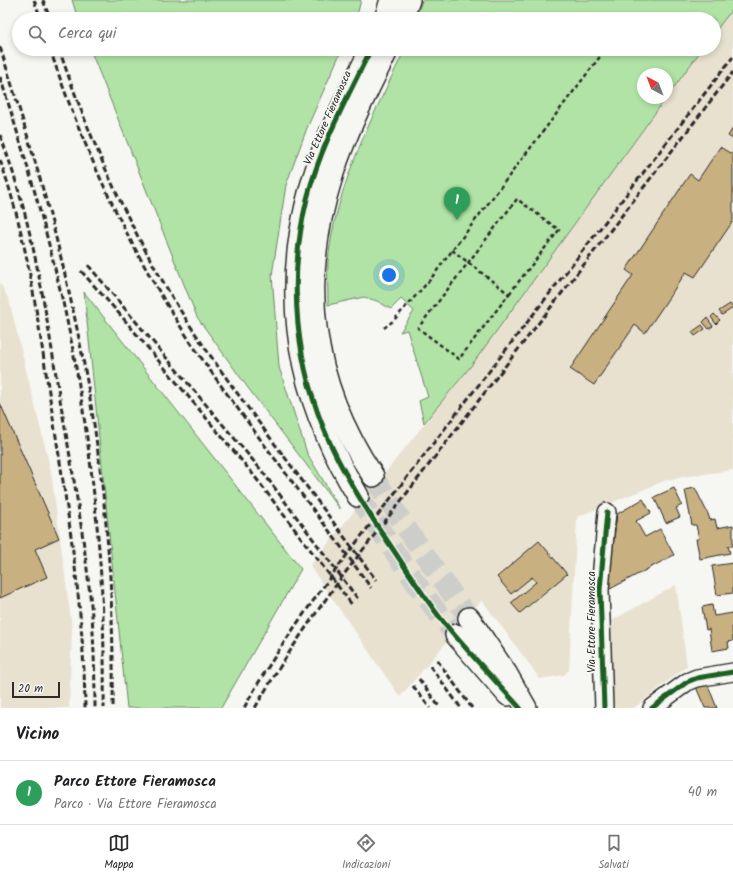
<!DOCTYPE html>
<html lang="it">
<meta charset="utf-8">
<style>
body{margin:0;font-family:Kalam,sans-serif;background:#f6f6f6;color:#202124}
.compass{position:absolute;left:637px;top:68px;width:36px;height:36px;border-radius:50%;background:#fff;box-shadow:0 2px 6px #0003;rotate:318deg}
.scale{position:absolute;left:12px;bottom:10px;width:48px;box-sizing:border-box;padding-left:4px;border:2px solid #2b2b2b;border-top:0;font-size:11px;line-height:14px;white-space:nowrap;color:#2b2b2b;-webkit-text-stroke:3px #f6f6f2;paint-order:stroke}
.you{position:absolute;left:389px;top:275px;width:14px;height:14px;margin:-10px;border:3px solid #fff;border-radius:50%;background:#1a73e8;box-shadow:0 0 0 6px #1a73e833}
.badge{display:grid;place-items:center;width:26px;height:26px;border-radius:50%;background:#2b2b2b;color:#fff;font-size:13px;font-weight:700}
.pin{position:absolute;translate:-50% -33px;filter:drop-shadow(0 1px 2px #0008)}
.pin::after{content:'';position:absolute;top:21px;width:14px;height:12px;background:inherit;clip-path:polygon(0 0,100% 0,50% 100%)}
.list{margin:0;padding:0;list-style:none}
h2{display:flex;justify-content:space-between;align-items:center;height:52px;margin:0;padding:0 16px;font-size:17px}
h2 small{font-size:13px;font-weight:400;color:#757577}
.list li{display:grid;grid-template-columns:26px 1fr auto;gap:12px;align-items:center;box-sizing:border-box;height:64px;padding:0 16px;border-top:1px solid #e0e0e0}
.list b{display:block;font-size:15px;white-space:nowrap}
.list p{margin:0;font-size:13px;white-space:nowrap;color:#757577}
.list em{font-size:13px;font-style:normal;color:#757577}
.icon{flex:none;width:22px;height:22px;fill:none;stroke:currentColor;stroke-width:2;stroke-linecap:round;stroke-linejoin:round}
.map{position:relative;flex:none;width:733px;height:708px;overflow:hidden}
.search{position:absolute;background:#fff;box-shadow:0 2px 6px #0003;left:12px;right:12px;top:12px;height:44px;display:flex;align-items:center;gap:10px;box-sizing:border-box;padding:0 14px;border-radius:22px;color:#757577;font-size:15px}
.sheet{height:116px;background:#fff}
nav{display:flex;justify-content:space-around;align-items:center;box-sizing:border-box;height:56px;border-top:1px solid #e0e0e0;background:#fff;font-size:11px;color:#757577}
nav a{display:grid;justify-items:center;gap:2px}
nav .on{color:#2b2b2b}
.map>svg:first-child{display:block}
</style>
<div class="map">
<svg width="733" height="708" viewBox="0 0 733 708">
<rect width="100%" height="100%" fill="#f6f6f2"/>
<filter id="ink" filterUnits="userSpaceOnUse"><feTurbulence type="fractalNoise" baseFrequency=".025" numOctaves="2"/><feDisplacementMap in="SourceGraphic" scale="8" xChannelSelector="R" yChannelSelector="G"/><feConvolveMatrix kernelMatrix="1 2 1 2 8 2 1 2 1" color-interpolation-filters="sRGB"/></filter>
<g filter="url(#ink)">
<!-- built -->
<g fill="#e8e1d0">
<path d="M733,5V470L689,476L664,481L577,517L569,670L564,675L540,679L482,600L400,697L310,566L471,366L702,49H714V33Z"/>
<path d="M0,283L9,300L51,471L72,628L69,708H0Z"/>
<path d="M676,585L687,666L634,708H616L612,702L611,621Z"/>
</g>
<!-- green -->
<g fill="#b0e3a5" stroke="#6e8768">
<path d="M72,0H361L356,19H78Z"/>
<path d="M422,0H733V8L714,33V19H416Z"/>
<path d="M90,49H342L307,128L286,185L272,275L279,367L307,453L340,509L248,388L197,317Z"/>
<path d="M405,49H702L667,97V74H643V98H666L471,366L424,423L419,401L428,397L407,330L400,332L414,311L401,299L391,309L377,301L364,297L328,305C328,291 327,276 328,262C335,187 373,116 405,49Z"/>
<path d="M84,292L301,569L221,708H127Z"/>
</g>
<!-- building -->
<g fill="#c8b080" stroke="#2b2b2b">
<path d="M733,128V139L728,136Z"/>
<path d="M720,147L733,155V221L695,277L686,272L645,333L635,325L594,385L570,369L633,275L626,270L690,174L698,180Z"/>
<path d="M730,304L733,308L722,315L719,311Z"/>
<path d="M714,314L720,320L716,324L711,317Z"/>
<path d="M707,318L713,326L709,329L703,322Z"/>
<path d="M702,325L705,329L695,336L692,332Z"/>
<path d="M0,403L59,538L35,549L47,577L0,598Z"/>
<path d="M674,488L682,505L676,508L680,517L666,523L654,497Z"/>
<path d="M695,488L708,514L710,520L715,519L717,528L733,525V546H728L730,553L700,559L696,539H699L696,525H692L685,490Z"/>
<path d="M643,499L651,513L636,521L645,537L660,529L674,555L610,589L608,584L617,514Z"/>
<path d="M539,541L567,574L520,613L511,603L536,582L532,577L511,594L497,577Z"/>
<path d="M733,563V593L717,595L712,566Z"/>
<path d="M712,605L714,616L733,613V627H732L733,641L728,642L729,648L712,651L709,629L706,630L702,607Z"/>
<path d="M707,683L717,708H705L696,687Z"/>
</g>
<g fill="none" stroke-linecap="round" stroke-linejoin="round">
<!-- tertiary-tunnel -->
<g stroke="#cdcdca" stroke-width="21" stroke-dasharray="21 10" stroke-linecap="butt">
<path d="M373,476L406,528L469,618"/>
<path d="M358,496C389,543 419,592 456,635"/>
</g>
<!-- minor casing -->
<g stroke="#2b2b2b" stroke-width="20">
<g id="minor">
<path d="M604,708L600,590L607,512"/>
<path d="M652,708L687,682L697,678L733,672"/>
</g>
</g>
<!-- tertiary casing -->
<g stroke="#2b2b2b" stroke-width="24">
<g id="tertiary">
<path d="M385,19L391,0"/>
<path d="M402,19L409,0"/>
<path d="M373,476C310,381 298,282 333,173C347,130 368,89 388,49"/>
<path d="M358,496C346,476 335,455 326,434C286,342 287,246 322,153C335,118 354,83 371,49"/>
<path d="M469,618L506,673L526,708"/>
<path d="M456,635L508,695"/>
</g>
</g>
<!-- path -->
<g stroke="#2b2b2b" stroke-width="2.5" stroke-dasharray="4 3" stroke-linecap="butt">
<path d="M452,250L509,294L459,359L418,328L517,199L559,230L509,294"/>
<path d="M384,328L393,321L429,281L602,54"/>
</g>
<!-- minor -->
<use href="#minor" stroke="#f6f6f2" stroke-width="17"/>
<!-- tertiary -->
<use href="#tertiary" stroke="#f6f6f2" stroke-width="21"/>
<!-- rail -->
<g stroke="#2b2b2b" stroke-width="3" stroke-dasharray="6 3" stroke-linecap="butt">
<path d="M34,0L41,19"/>
<path d="M43,0L50,19"/>
<path d="M0,47C25,127 50,207 68,288C100,425 115,567 113,708"/>
<path d="M50,49C83,149 128,246 186,335C210,372 237,407 263,443C299,491 336,539 371,588"/>
<path d="M59,49C87,131 121,211 165,285C198,342 238,394 277,447C310,491 343,535 376,580"/>
<path d="M0,77C28,165 54,254 72,345C94,464 106,586 104,708"/>
<path d="M0,135C32,219 45,306 59,394C72,467 85,540 92,615C94,646 95,677 95,708"/>
<path d="M0,160C28,239 38,323 51,405C67,506 84,606 85,708"/>
<path d="M88,265L262,471L358,599"/>
<path d="M81,271L123,318L252,473L353,606"/>
<path d="M437,660L472,708"/>
<path d="M430,666L461,708"/>
<path d="M419,679L440,708"/>
<path d="M413,686L430,708"/>
<path d="M244,708C274,653 312,602 349,552L733,57"/>
<path d="M255,708C282,661 313,616 345,573L733,72"/>
</g>
<!-- cycleway casing -->
<g stroke="#f6f6f2" stroke-width="8">
<g id="cycleway">
<path d="M371,49C347,98 320,147 307,199C287,281 295,366 330,443C345,476 364,506 384,536C403,564 421,593 441,619C466,650 494,679 520,708"/>
<path d="M604,708L600,590L607,512"/>
<path d="M652,708L687,682L697,678L733,672"/>
</g>
</g>
<!-- cycleway -->
<use href="#cycleway" stroke="#1b5e20" stroke-width="5"/>
</g>
</g>
<g text-anchor="middle" dominant-baseline="central" stroke-width="4" stroke-linejoin="round" paint-order="stroke">
<!-- street labels -->
<g font-size="11" fill="#2b2b2b" stroke="#f6f6f2">
<text transform="translate(328 118) rotate(-66)">Via Ettore Fieramosca</text>
<text transform="translate(592 622) rotate(-90)">Via Ettore Fieramosca</text>
</g>
</g>
</svg>
<svg class="compass" viewBox="-18 -18 36 36"><path d="M0-13l5 13h-10z" fill="#e53935"/><path d="M0 13l5-13h-10z" fill="#757577"/></svg>
<div class="scale">20 m</div>
<div class="you"></div>
<div class="pin badge" style="left:457px;top:220px;background:#2e9e5b">1</div>
<div class="search"><svg class="icon" aria-label="search" viewBox="0 0 24 24"><circle cx="10" cy="10" r="6"/><path d="M15 15l6 6"/></svg>Cerca qui</div>
</div>
<section class="sheet">
<h2>Vicino<small></small></h2>
<ul class="list">
<li><span class="badge" style="background:#2e9e5b">1</span><div><b>Parco Ettore Fieramosca</b><p>Parco · Via Ettore Fieramosca</p></div><em>40 m</em></li>
</ul>
</section>
<nav>
<a class="on"><svg class="icon" aria-label="map" viewBox="0 0 24 24"><path d="M3 6l6-2 6 2 6-2v14l-6 2-6-2-6 2zM9 4v14M15 6v14"/></svg>Mappa</a>
<a><svg class="icon" aria-label="directions" viewBox="0 0 24 24"><path d="M12 3l9 9-9 9-9-9zM9 14v-3h6M13 9l2 2-2 2"/></svg>Indicazioni</a>
<a><svg class="icon" aria-label="saved" viewBox="0 0 24 24"><path d="M7 4h10v16l-5-4-5 4z"/></svg>Salvati</a>
</nav>
